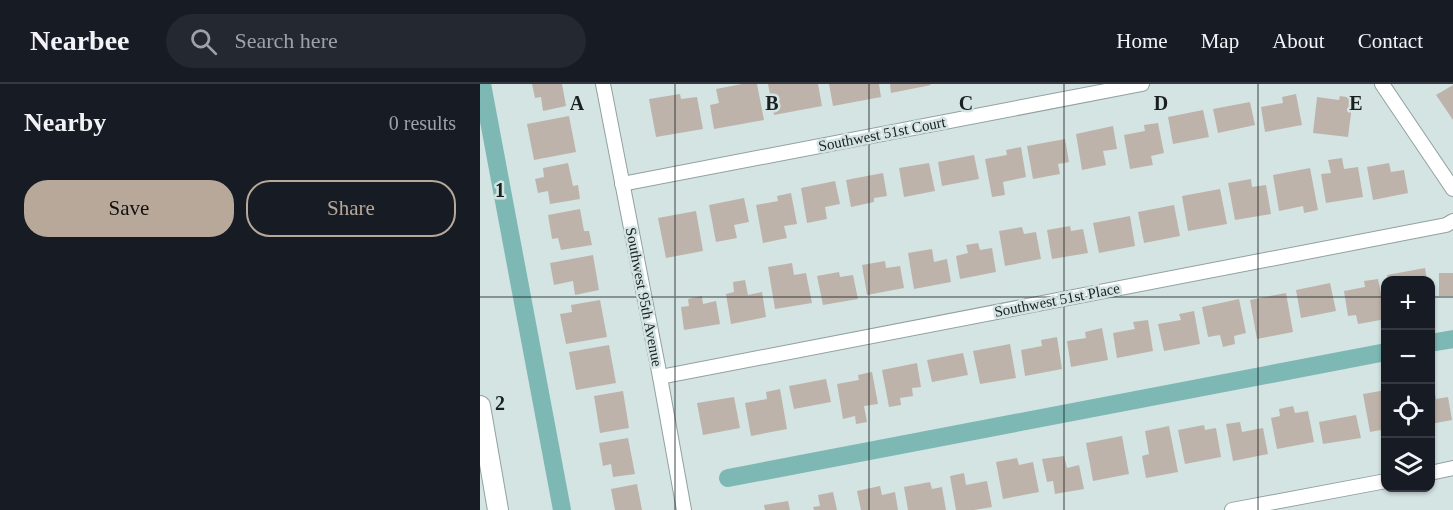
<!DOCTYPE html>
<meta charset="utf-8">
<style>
body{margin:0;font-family:"Times New Roman",serif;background:#242831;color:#f1f3f6}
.controls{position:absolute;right:18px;bottom:18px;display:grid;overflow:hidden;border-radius:12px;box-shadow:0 2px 4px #0004}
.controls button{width:54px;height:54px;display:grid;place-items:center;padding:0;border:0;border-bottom:2px solid #363941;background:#171b24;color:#f1f3f6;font:30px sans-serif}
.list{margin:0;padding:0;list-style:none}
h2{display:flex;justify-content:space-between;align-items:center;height:78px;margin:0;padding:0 24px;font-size:26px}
h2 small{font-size:20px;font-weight:400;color:#9ea1a6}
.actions{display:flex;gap:12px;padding:18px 24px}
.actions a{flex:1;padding:14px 0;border:2px solid #b8a89a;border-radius:24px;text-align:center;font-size:21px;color:#b8a89a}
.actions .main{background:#b8a89a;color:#111}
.icon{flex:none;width:33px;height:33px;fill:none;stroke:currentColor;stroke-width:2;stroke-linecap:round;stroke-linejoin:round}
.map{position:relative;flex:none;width:973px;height:426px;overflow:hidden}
header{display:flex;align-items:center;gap:36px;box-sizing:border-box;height:84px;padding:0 30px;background:#171b24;border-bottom:2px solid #363941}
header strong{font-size:28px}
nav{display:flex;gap:33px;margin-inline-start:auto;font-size:21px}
.search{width:420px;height:54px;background:#242831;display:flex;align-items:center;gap:15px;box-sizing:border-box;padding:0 21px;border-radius:33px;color:#9ea1a6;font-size:22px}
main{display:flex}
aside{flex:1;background:#171b24}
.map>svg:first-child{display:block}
</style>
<header>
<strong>Nearbee</strong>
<div class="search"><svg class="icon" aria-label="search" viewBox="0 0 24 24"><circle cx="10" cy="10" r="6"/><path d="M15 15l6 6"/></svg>Search here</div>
<nav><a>Home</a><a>Map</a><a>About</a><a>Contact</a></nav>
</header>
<main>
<aside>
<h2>Nearby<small>0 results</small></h2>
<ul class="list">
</ul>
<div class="actions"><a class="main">Save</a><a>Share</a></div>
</aside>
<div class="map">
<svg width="973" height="426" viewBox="0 0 973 426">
<rect width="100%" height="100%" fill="#d4e4e3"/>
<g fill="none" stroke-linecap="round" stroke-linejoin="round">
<!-- canal -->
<g stroke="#7db8b4" stroke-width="18">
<path d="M2,0L82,426"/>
<path d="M950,259L973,255"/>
<path d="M248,394L906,268"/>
</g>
</g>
<!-- building -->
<g fill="#beb3aa">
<path d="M52,0H82L86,22L63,27L61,13L55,14Z"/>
<path d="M262,0H277L284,36L234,45L230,21L239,19L236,5Z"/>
<path d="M288,0H338L342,22L294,31Z"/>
<path d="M349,0H399L401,13L353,22Z"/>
<path d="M410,0H450L451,1L411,9Z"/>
<path d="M973,1V36L956,11Z"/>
<path d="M200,10L201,15L217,13L223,45L176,53L169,15Z"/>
<path d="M816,10L822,41L785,48L781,23L803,19L802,13Z"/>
<path d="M860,12L873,14L868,53L833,49L837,13L859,16Z"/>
<path d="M770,18L775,41L738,49L733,25Z"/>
<path d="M723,26L729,53L693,60L688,33Z"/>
<path d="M89,32L96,68L54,76L47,40Z"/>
<path d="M678,39L684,69L671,72L673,81L650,85L644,51L665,47L664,41Z"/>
<path d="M633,42L637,65L623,67L626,81L602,86L596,50Z"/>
<path d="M585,55L589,78L578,80L580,90L553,95L547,62Z"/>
<path d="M541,63L546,93L523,98L525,111L512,113L505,75L527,71L526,66Z"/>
<path d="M494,71L499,95L462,102L458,78Z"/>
<path d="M862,74L864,85L878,83L883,113L846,119L841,90L851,89L848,76Z"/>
<path d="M88,79L93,102L98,101L100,115L70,120L68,107L58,109L55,95L64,93L63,84Z"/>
<path d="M449,79L455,107L424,113L419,84Z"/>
<path d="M909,79L911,88L924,86L928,109L893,116L887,83Z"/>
<path d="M830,84L838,126L824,129L823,122L799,127L793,91Z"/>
<path d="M403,89L407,112L394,114V118L371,123L366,96Z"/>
<path d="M771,95L772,103L786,101L791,130L755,136L748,99Z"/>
<path d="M355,97L360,120L345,123L347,135L327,139L321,104Z"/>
<path d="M740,105L747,140L708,147L702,112Z"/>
<path d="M311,109L317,140L304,142L307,154L283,159L276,121L298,117L297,112Z"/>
<path d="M264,114L269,138L254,141L257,154L236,158L229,121Z"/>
<path d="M694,121L700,152L664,159L658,128Z"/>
<path d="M100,125L104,147H109L112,161L81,166L78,154L72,155L68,131Z"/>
<path d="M216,127L223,167L186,174L178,134Z"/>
<path d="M650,132L655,162L619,169L613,139Z"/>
<path d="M590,142L591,147L603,145L608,169L572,175L567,146Z"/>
<path d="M542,143L544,150L556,148L561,175L525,182L519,147Z"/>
<path d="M498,159L500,166L512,164L516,188L480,195L476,172L488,169L486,161Z"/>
<path d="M452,165L454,178L467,175L471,198L434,205L428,169Z"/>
<path d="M113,171L119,206L95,211L93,197L74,201L70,179Z"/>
<path d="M405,177L406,184L420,182L424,204L387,211L382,181Z"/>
<path d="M312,179L314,191L326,189L332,219L295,225L288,183Z"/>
<path d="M945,184L947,196H908L907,191Z"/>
<path d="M359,188L360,193L373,191L378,215L343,221L337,192Z"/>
<rect x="959" y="189" width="14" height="23"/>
<path d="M898,195L906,235L878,240L876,231L868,232L864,207L885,203L884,197Z"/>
<path d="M265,196L268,211L282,208L286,233L251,240L246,210L254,208L253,198Z"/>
<path d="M850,199L856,227L821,234L816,206Z"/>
<path d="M806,209L813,248L777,255L770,216Z"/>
<path d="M222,212L223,220L236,217L240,240L204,246L201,223L209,222L208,215Z"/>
<path d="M759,215L766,249L754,252L755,260L743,263L740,251L728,253L722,223Z"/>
<path d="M120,216L127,253L86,260L80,230L92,228L91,221Z"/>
<path d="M714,227L720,260L684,267L678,240L701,236L699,230Z"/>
<path d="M668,236L673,267L637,274L633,249L655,245L653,238Z"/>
<path d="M622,244L628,276L591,283L587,257L606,254L605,248Z"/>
<path d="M577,253L582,285L545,292L541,266L562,262L561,256Z"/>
<path d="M530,260L536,294L500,300L493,267Z"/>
<path d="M129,261L136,299L96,306L89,268Z"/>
<path d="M483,269L488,291L452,298L447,276Z"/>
<path d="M437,279L441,303L432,304L433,312L420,314L421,321L409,323L402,286Z"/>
<path d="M392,288L398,320L384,322L387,338L376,340L375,332L363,335L357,300L379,296L378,291Z"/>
<path d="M346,295L351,318L314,325L309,302Z"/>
<path d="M954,304L956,315L968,313L972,336L950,340V305Z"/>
<path d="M300,305L307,345L271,352L265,319L287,315L286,308Z"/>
<path d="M906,306V345L890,348L883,310Z"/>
<path d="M143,307L149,344L120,349L114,312Z"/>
<path d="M254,313L260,344L223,351L217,319Z"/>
<path d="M813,322L815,329L828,327L834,358L797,365L791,334L800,332L799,325Z"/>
<path d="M876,331L881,354L843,360L839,338Z"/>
<path d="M760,338L762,348L783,344L788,370L753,377L746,340Z"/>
<path d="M724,341L725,346L736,344L741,373L705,380L698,346Z"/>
<path d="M689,342L698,388L666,394L662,372L669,370L665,347Z"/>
<path d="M642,352L649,390L613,397L606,359Z"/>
<path d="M148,354L155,390L133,393L131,380L123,382L119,359Z"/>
<path d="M584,372L587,384L599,381L604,405L575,410L573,397L567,398L562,375Z"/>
<path d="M537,374L539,381L553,378L559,408L523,415L516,378Z"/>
<path d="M484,389L486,401L507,397L512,423L494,426H476L470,392Z"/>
<path d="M450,398L452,405L462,403L466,426H428L424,403Z"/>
<path d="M157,400L162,426H135L131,405Z"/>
<path d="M400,402L402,411L415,408L418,426H381L377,407Z"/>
<path d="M353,408L357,426H334L333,423L340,422L338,411Z"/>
<path d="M308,417L310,426H285L284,421Z"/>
</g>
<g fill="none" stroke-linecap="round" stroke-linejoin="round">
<!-- minor casing -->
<g stroke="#91a1a0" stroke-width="16">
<g id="minor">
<path d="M123,0L180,293L204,426"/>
<path d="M902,0L973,105"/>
<path d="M142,100L662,0"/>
<path d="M180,293L966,141L973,137"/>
<path d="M950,389L973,384"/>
<path d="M752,426L906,397"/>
</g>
</g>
<!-- secondary casing -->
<g stroke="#91a1a0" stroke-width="22">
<path id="secondary" d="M0,322L18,426"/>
</g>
<!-- minor -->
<use href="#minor" stroke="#fff" stroke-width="14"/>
<!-- secondary -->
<use href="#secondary" stroke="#fff" stroke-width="20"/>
</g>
<!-- grid -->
<path fill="none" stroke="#1a2020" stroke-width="1.5" stroke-opacity="0.55" d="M195,0V426M389,0V426M584,0V426M778,0V426M0,213H906M950,213H973"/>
<g text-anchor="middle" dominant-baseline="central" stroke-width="5" stroke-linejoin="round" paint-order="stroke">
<!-- street labels -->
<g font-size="15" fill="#1a2020" stroke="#d4e4e3">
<text transform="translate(402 50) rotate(-11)">Southwest 51st Court</text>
<text transform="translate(164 213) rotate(79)">Southwest 95th Avenue</text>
<text transform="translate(577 216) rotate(-11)">Southwest 51st Place</text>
</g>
</g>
<g font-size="20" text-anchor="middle" font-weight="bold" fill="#1a2020" stroke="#d4e4e3" stroke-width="5" stroke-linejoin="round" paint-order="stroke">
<text x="97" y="26">A</text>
<text x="292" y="26">B</text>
<text x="486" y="26">C</text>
<text x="681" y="26">D</text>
<text x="876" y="26">E</text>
<text x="20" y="113">1</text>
<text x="20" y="326">2</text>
</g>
</svg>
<div class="controls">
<button>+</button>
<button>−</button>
<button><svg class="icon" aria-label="locate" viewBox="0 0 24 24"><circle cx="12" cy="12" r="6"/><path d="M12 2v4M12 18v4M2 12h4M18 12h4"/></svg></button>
<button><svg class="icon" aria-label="layers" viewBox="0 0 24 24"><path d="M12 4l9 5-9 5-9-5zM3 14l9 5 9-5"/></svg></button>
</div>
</div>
</main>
